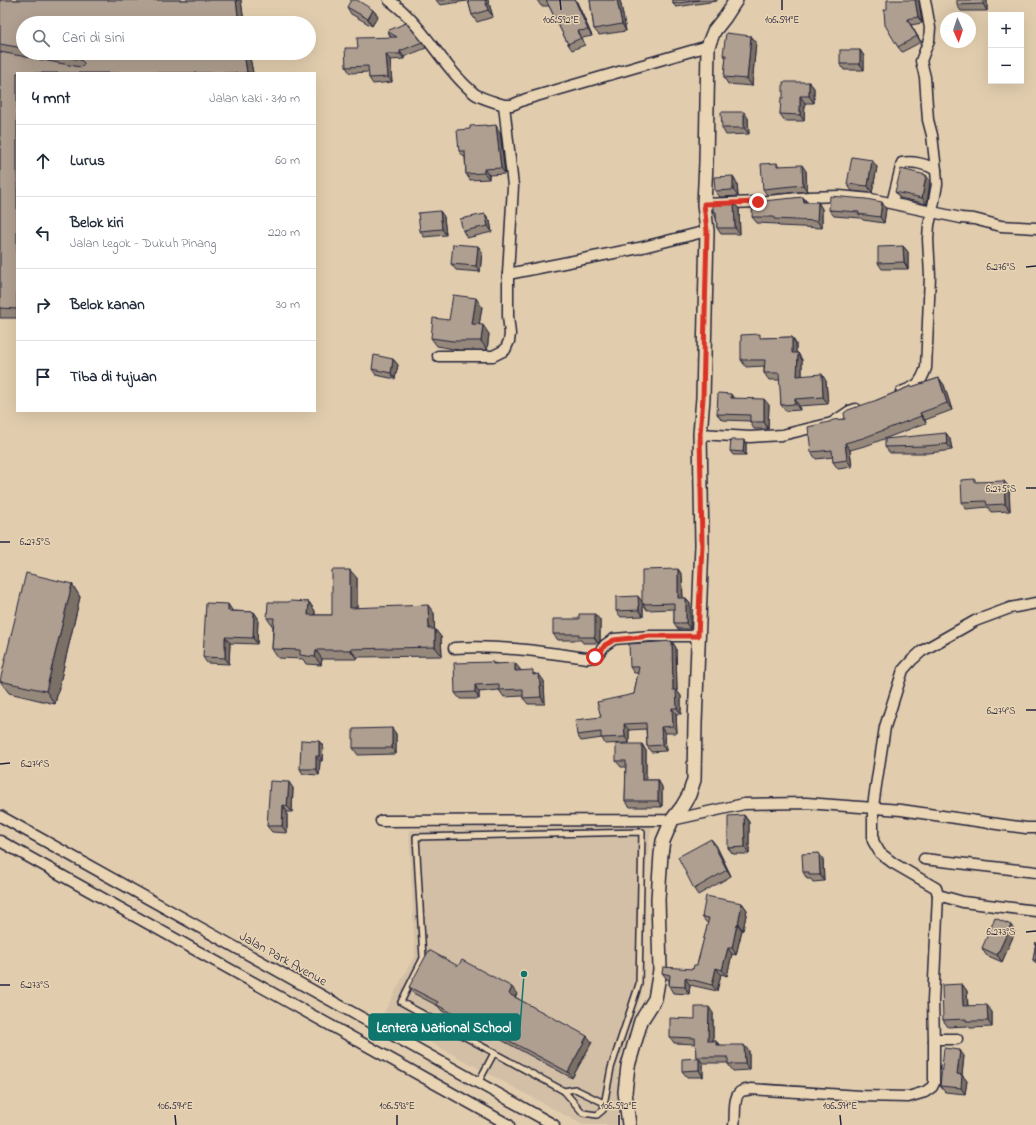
<!DOCTYPE html>
<html lang="id">
<meta charset="utf-8">
<style>
body{margin:0;font-family:"Indie Flower",sans-serif;background:#f6f6f7;color:#1f2937}
.controls{position:absolute;right:12px;top:12px;display:grid;overflow:hidden;border-radius:0px;box-shadow:0 4px 16px #0002}
.controls button{width:36px;height:36px;display:grid;place-items:center;padding:0;border:0;border-bottom:1px solid #e0e1e3;background:#fff;color:#1f2937;font:20px sans-serif}
.compass{position:absolute;left:940px;top:12px;width:36px;height:36px;border-radius:50%;background:#fff;box-shadow:0 4px 16px #0002;rotate:177deg}
.stop{position:absolute;width:12px;height:12px;margin:-9px;border:3px solid #d93025;border-radius:50%;background:#fff}
.stop.end{background:#d93025;border-color:#fff;box-shadow:0 1px 4px #0008}
.list{margin:0;padding:0;list-style:none}
h2{display:flex;justify-content:space-between;align-items:center;height:52px;margin:0;padding:0 16px;font-size:17px}
h2 small{font-size:13px;font-weight:400;color:#747a83}
.list li{display:grid;grid-template-columns:26px 1fr auto;gap:12px;align-items:center;box-sizing:border-box;height:72px;padding:0 16px;border-top:1px solid #e0e1e3}
.list b{display:block;font-size:15px;white-space:nowrap}
.list p{margin:0;font-size:13px;white-space:nowrap;color:#747a83}
.list em{font-size:13px;font-style:normal;color:#747a83}
.icon{flex:none;width:22px;height:22px;fill:none;stroke:currentColor;stroke-width:2;stroke-linecap:round;stroke-linejoin:round}
.map{position:relative;flex:none;width:1036px;height:1125px;overflow:hidden}
.search{position:absolute;background:#fff;box-shadow:0 4px 16px #0002;left:16px;top:16px;width:300px;height:44px;display:flex;align-items:center;gap:10px;box-sizing:border-box;padding:0 14px;border-radius:22px;color:#747a83;font-size:15px}
.panel{position:absolute;background:#fff;box-shadow:0 4px 16px #0002;left:16px;top:72px;width:300px;height:340px;border-radius:0px}
.map>svg:first-child{display:block}
</style>
<div class="map">
<svg width="1036" height="1125" viewBox="0 0 1036 1125">
<rect width="100%" height="100%" fill="#e1cdae"/>
<filter id="ink" filterUnits="userSpaceOnUse"><feTurbulence type="fractalNoise" baseFrequency=".025" numOctaves="2"/><feDisplacementMap in="SourceGraphic" scale="8" xChannelSelector="R" yChannelSelector="G"/><feConvolveMatrix kernelMatrix="1 2 1 2 8 2 1 2 1" color-interpolation-filters="sRGB"/></filter>
<g filter="url(#ink)">
<!-- built -->
<path fill="#d2bfa5" d="M652,823L643,887L644,957L642,992L618,1066L617,1096L619,1125H583L382,1016L415,955L409,830L549,824Z"/>
<g fill="none" stroke-linecap="round" stroke-linejoin="round">
<!-- service casing -->
<g stroke="#22223b" stroke-width="8">
<g id="service">
<path d="M642,832L639,984L611,1068L603,1110L597,1115L583,1113L564,1091L401,1002L423,958L416,837Z"/>
<path d="M406,1042L421,1013"/>
<path d="M478,1083L494,1053"/>
<path d="M564,1091L575,1089L604,1103"/>
</g>
</g>
<!-- minor casing -->
<g stroke="#22223b" stroke-width="13">
<g id="minor">
<path d="M389,0C424,25 442,67 475,94C482,99 496,102 504,105"/>
<path d="M925,0L930,28L929,40L921,61L925,77L928,120L932,135L936,170"/>
<path d="M892,203L902,163C913,161 927,164 936,170L937,184L932,212L961,218L974,219L1001,226L1036,228"/>
<path d="M704,204L758,202L809,197L839,196L871,199L932,212L929,225L928,239L930,276L926,368C920,385 917,386 901,392"/>
<path d="M707,231L639,248L508,274L513,186L504,105H512L526,99L708,46"/>
<path d="M438,356H493L505,350L509,341L510,334L508,316V274"/>
<path d="M700,434L750,437L782,435L832,423L850,411L856,409"/>
<path d="M454,648C499,645 543,652 587,658L595,657L597,655L605,645L614,639L650,636H698"/>
<path d="M0,816L554,1125"/>
<path d="M381,821L672,820L744,804L806,803L901,810L983,822L1026,828H1036"/>
<path d="M0,841L509,1125"/>
<path d="M924,859L1036,872"/>
<path d="M938,895L963,902L1036,911"/>
<path d="M934,1041L933,1001L938,895L936,888L893,863L880,853L873,841V807L875,792L885,727L903,670L912,660L922,651L975,621L1010,608L1036,603"/>
<path d="M734,1125C736,1116 732,1095 742,1091C744,1090 748,1090 751,1089L860,1096L908,1097L925,1092L932,1087L934,1083V1041L937,1039H957"/>
</g>
</g>
<!-- tertiary casing -->
<g stroke="#22223b" stroke-width="16">
<path id="tertiary" d="M629,1125L625,1092L628,1066L641,1021L655,999L660,970L658,899L661,854L663,841L672,820L682,807L689,795L694,780L695,723L702,544L700,434L703,398L707,231L704,204L706,163L708,46L714,31L725,17L736,0"/>
</g>
<!-- service -->
<use href="#service" stroke="#e9d4b3" stroke-width="5"/>
<!-- minor -->
<use href="#minor" stroke="#e9d4b3" stroke-width="10"/>
<!-- tertiary -->
<use href="#tertiary" stroke="#e9d4b3" stroke-width="13"/>
</g>
<!-- wall -->
<g fill="#96897c" stroke="#22223b">
<path d="M0,0H241L244,23H23V53H249L253,73H17V318H0Z"/>
<path d="M436,0H467V1L440,5Z"/>
<path d="M468,0H488L493,17L477,22L472,15Z"/>
<path d="M537,0H576L592,36L582,38L585,45L572,50L568,44L549,6H541Z"/>
<path d="M590,0H620L626,31L599,35L594,29Z"/>
<path d="M673,0H717V1L676,7L673,4Z"/>
<path d="M987,0V11H961L957,5Z"/>
<path d="M919,2L922,23L911,25L921,42L902,52L898,47L887,9Z"/>
<path d="M347,7L373,10L378,16L372,26L351,14Z"/>
<path d="M387,31L422,42L426,48L404,57V59L390,60L392,82L373,84L369,78V72L350,73L346,67L358,48L391,37Z"/>
<path d="M751,36L756,42L752,86L728,84L724,77L726,58L723,55Z"/>
<path d="M860,50L864,56V70H844L840,64Z"/>
<path d="M809,82L814,88V103H805L804,121H785L780,114L783,98Z"/>
<path d="M748,118L749,134L726,135L722,128Z"/>
<path d="M487,126L500,132L505,174L489,175V179L470,180L466,174L465,157H464L459,151L470,129Z"/>
<path d="M777,163L779,166L806,171L807,191L767,195L763,189Z"/>
<path d="M877,167L872,193L852,191L847,184Z"/>
<path d="M733,176L737,183L738,196L720,197L715,191Z"/>
<path d="M930,181L927,204L900,198L895,192Z"/>
<path d="M803,197L807,202H818L822,209V228L779,226L777,224L757,223L752,217L764,203Z"/>
<path d="M734,203L739,209L740,234H721L717,228L716,218L713,212Z"/>
<path d="M886,209L884,223L863,220L861,218L834,216L829,210Z"/>
<path d="M440,211L444,217L446,235L424,237L420,231Z"/>
<path d="M485,214L490,221L492,232L467,238L463,231Z"/>
<path d="M478,246L482,252L480,272L456,270L451,264Z"/>
<path d="M903,246L908,252V269H882L878,263Z"/>
<path d="M482,307L479,325L489,334L487,350H459L437,346L431,338L449,320Z"/>
<path d="M792,337L796,344V353H798L802,360V376L826,381L828,404L799,406L800,410L786,411L781,405L780,380H769L764,373V366L746,367L741,360L763,338Z"/>
<path d="M393,359L398,365L395,379L376,375L372,369Z"/>
<path d="M939,378L944,385L952,410L925,420L926,423L868,445L850,450L852,467L838,469L833,462V457L816,459L811,452L829,422L845,419L877,400L911,386L912,387Z"/>
<path d="M734,398L769,405L768,429H754L750,422V421L722,420L717,414Z"/>
<path d="M946,433L950,439L952,450L929,453H890L885,447Z"/>
<path d="M746,443V455H733L730,451Z"/>
<path d="M977,482L1009,487L1010,511L991,512L988,507L966,509L962,502Z"/>
<path d="M678,569L682,575L683,598H686L690,604V629H678L674,623V609L647,610L643,604V616L621,617L616,611L642,602Z"/>
<path d="M357,578V608L434,613V629L441,637L442,656L357,657V659H322L321,665L306,664L303,659L278,658L272,649L273,627L267,618L289,602H309L315,611V615H332Z"/>
<path d="M72,584L80,597L55,704L9,693L0,681Z"/>
<path d="M232,611L254,612L258,618L257,644L230,643L229,664L207,663L203,657Z"/>
<path d="M600,620V641L598,643H583L581,640H558L553,634Z"/>
<path d="M672,641L676,648L677,691L681,696V714H676L677,733H665L666,751L651,752L647,746L646,729L629,730V743L605,744L602,738L581,741L577,735L601,717L634,694L638,673H634L630,667Z"/>
<path d="M494,663L520,669V671L536,674L544,681L545,704H528L523,698V696L504,697L499,690L479,692V699H460L455,693Z"/>
<path d="M392,728L396,734V754L358,755L353,748Z"/>
<path d="M319,741L323,746L322,761H320L319,775L303,774L300,769Z"/>
<path d="M642,744L646,751V780H658L662,787V807H630L625,801L626,767H621L616,761Z"/>
<path d="M293,788L292,812H287V833L272,832L267,826Z"/>
<path d="M744,815L749,822V854H733L728,848Z"/>
<path d="M716,845L731,876L698,895L694,889Z"/>
<path d="M823,859L824,881L813,882L811,879H807L803,872Z"/>
<path d="M742,903L747,910L743,930H742L736,955L732,954L727,976L721,974L717,991L690,985L689,994L673,993L669,986V980L667,979L662,973L693,969L697,965L708,924L707,923L702,917Z"/>
<path d="M1015,932L1002,962L986,955L982,948Z"/>
<path d="M1036,942V964L1033,960Z"/>
<path d="M458,966L517,994L515,997L592,1042L572,1078L494,1036L492,1039L442,1011L438,1006L413,993L409,987Z"/>
<path d="M962,984L967,991L968,1006L992,1012V1027L970,1028L968,1026L948,1027L943,1020Z"/>
<path d="M713,1013V1041H716L720,1045L749,1051V1070L733,1071L728,1064V1063H702L703,1064V1077H687L682,1071L696,1058V1044L674,1043L670,1037L695,1019Z"/>
<path d="M964,1056L962,1075L967,1081L965,1094L945,1092L940,1086Z"/>
</g>
<!-- shaded-wall -->
<g fill="#7a6f65" stroke="#22223b">
<path d="M236,0H241L244,23H239Z"/>
<path d="M485,0H488L493,17L488,10Z"/>
<path d="M575,0H576L592,36L588,30Z"/>
<path d="M617,0H620L626,31L622,24Z"/>
<path d="M915,0H917L919,2L922,23L918,17Z"/>
<path d="M983,0H987V11L983,4Z"/>
<path d="M373,10L378,16L372,26L368,19Z"/>
<path d="M907,19L911,25L921,42L917,36Z"/>
<path d="M578,31L582,38L585,45L581,38Z"/>
<path d="M751,36L756,42L752,86L747,79Z"/>
<path d="M860,50L864,56V70L860,64Z"/>
<path d="M400,51L404,57V59L400,54Z"/>
<path d="M244,53H249L253,73H247Z"/>
<path d="M386,54L390,60L392,82L388,77Z"/>
<path d="M809,82L814,88V103L809,96Z"/>
<path d="M800,96L805,103L804,121L800,115Z"/>
<path d="M744,112L748,118L749,134L744,128Z"/>
<path d="M496,125L500,132L505,174L501,168Z"/>
<path d="M872,160L877,167L872,193L868,186Z"/>
<path d="M802,165L806,171L807,191L803,185Z"/>
<path d="M484,169L489,175V179L484,173Z"/>
<path d="M926,175L930,181L927,204L922,198Z"/>
<path d="M733,176L737,183L738,196L733,190Z"/>
<path d="M803,197L808,204L804,202Z"/>
<path d="M818,202L822,209V228L817,221Z"/>
<path d="M882,202L886,209L884,223L880,217Z"/>
<path d="M734,203L739,209L740,234L735,228Z"/>
<path d="M440,211L444,217L446,235L442,229Z"/>
<path d="M485,214L490,221L492,232L488,226Z"/>
<path d="M478,246L482,252L480,272L476,266Z"/>
<path d="M903,246L908,252V269L904,262Z"/>
<path d="M476,298L482,307L478,332L472,324Z"/>
<path d="M483,325L489,334L487,350L481,341Z"/>
<path d="M792,337L796,344V360L792,353Z"/>
<path d="M798,353L802,360V382L797,376Z"/>
<path d="M393,359L398,365L395,379L391,373Z"/>
<path d="M822,374L826,381L828,404L823,397Z"/>
<path d="M939,378L944,385L952,410L947,403Z"/>
<path d="M731,394L735,400L731,398Z"/>
<path d="M764,399L769,405L768,429L764,422Z"/>
<path d="M795,399L799,406L800,410L795,404Z"/>
<path d="M920,413L925,420L926,423L921,416Z"/>
<path d="M946,433L950,439L952,450L947,444Z"/>
<path d="M744,440L746,443V455L743,452Z"/>
<path d="M845,443L850,450L852,467L847,460Z"/>
<path d="M1004,481L1009,487L1010,511L1005,504Z"/>
<path d="M678,569L682,575L683,605L678,598Z"/>
<path d="M350,570L357,578V617L350,608Z"/>
<path d="M72,584L80,597L55,704L46,691Z"/>
<path d="M638,596L643,603V616L639,610Z"/>
<path d="M686,598L690,604V629L686,623Z"/>
<path d="M309,602L315,611L314,624L308,615Z"/>
<path d="M228,604L232,610V617L228,611Z"/>
<path d="M428,605L434,613L435,638L429,629Z"/>
<path d="M254,612L258,618L257,644L253,638Z"/>
<path d="M595,614L600,620V641L598,643L594,637Z"/>
<path d="M435,629L441,637L442,656L435,647Z"/>
<path d="M225,637L230,643L229,664L225,658Z"/>
<path d="M672,641L676,648L677,691L681,696V714L677,708L673,690Z"/>
<path d="M350,649L357,657V659L350,650Z"/>
<path d="M316,650L322,659L321,665L315,657Z"/>
<path d="M515,663L520,669V677L515,671Z"/>
<path d="M539,674L544,681L545,704L541,697Z"/>
<path d="M475,685L479,692V699L475,692Z"/>
<path d="M672,708L676,714L677,733L673,726Z"/>
<path d="M624,724L629,730V743L625,737Z"/>
<path d="M661,727L665,733L666,751L662,745Z"/>
<path d="M392,728L396,734V754L392,748Z"/>
<path d="M319,741L323,746L322,761L319,756Z"/>
<path d="M642,744L646,751V786L642,780Z"/>
<path d="M316,756L320,761L319,775L316,769Z"/>
<path d="M658,780L662,787V807L658,801Z"/>
<path d="M289,782L293,788L292,812L287,806Z"/>
<path d="M283,805L287,812V833L282,826Z"/>
<path d="M744,815L749,822V854L745,847Z"/>
<path d="M711,839L716,845L731,876L727,870Z"/>
<path d="M819,853L823,859L824,881L820,875Z"/>
<path d="M742,903L747,910L743,930L738,924Z"/>
<path d="M737,924L742,930L736,955L732,948Z"/>
<path d="M1011,925L1015,932L1002,962L997,955Z"/>
<path d="M728,948L732,954L727,976L722,970Z"/>
<path d="M716,968L721,974L717,991L712,985Z"/>
<path d="M685,978L690,985L689,994L685,987Z"/>
<path d="M962,984L967,991L968,1013L963,1006Z"/>
<path d="M512,987L517,994L513,1000L509,994Z"/>
<path d="M987,1005L992,1012V1027L988,1021Z"/>
<path d="M709,1007L713,1013V1047L708,1041Z"/>
<path d="M489,1030L494,1036L492,1039L488,1032Z"/>
<path d="M587,1036L592,1042L572,1078L568,1072Z"/>
<path d="M716,1041L721,1047L716,1045Z"/>
<path d="M744,1045L749,1051V1070L745,1064Z"/>
<path d="M960,1050L964,1056L962,1075L967,1081L965,1094L961,1088L957,1074Z"/>
<path d="M699,1058L703,1064V1077L699,1070Z"/>
</g>
<!-- building -->
<g fill="#af9f90" stroke="#22223b">
<path d="M0,0H236L239,23H23V48L0,44Z"/>
<path d="M351,0H357L373,10L368,19L347,7Z"/>
<path d="M468,0H485L488,10L472,15Z"/>
<path d="M546,0H575L588,30L578,31L581,38L568,44Z"/>
<path d="M590,0H617L622,24L594,29Z"/>
<path d="M673,0H699L673,4Z"/>
<path d="M887,0H915L918,17L907,19L917,36L898,47L885,25L884,10L887,9Z"/>
<path d="M957,0H983V4L957,5Z"/>
<path d="M406,23L422,42L400,51V54H386L388,77L369,78L368,66L346,67L345,48H358L357,38L397,37L387,31Z"/>
<path d="M726,33L751,36L747,79L724,77L726,55H723Z"/>
<rect x="840" y="50" width="20" height="14"/>
<path d="M0,52L80,67L83,66L84,63L81,60L48,53H244L247,73H17V309L0,308Z"/>
<path d="M783,82H809V96H800V115L780,114L781,98H783Z"/>
<path d="M721,112H744V128H722Z"/>
<path d="M486,125V126L496,125L501,168L484,169V173L466,174L465,151H459L457,130L470,129V126Z"/>
<path d="M852,157L872,160L868,186L847,184Z"/>
<path d="M777,163V166L802,165L803,185L763,189L761,164Z"/>
<path d="M901,169L926,175L922,198L895,192Z"/>
<path d="M733,176V190L715,191L714,177Z"/>
<path d="M830,196L866,199L882,202L880,217L858,214L859,212L829,210Z"/>
<path d="M803,197L804,202H818L817,221L774,219V217H752L753,202L764,203L763,201Z"/>
<path d="M734,203L735,228H717L716,212H713V204Z"/>
<path d="M440,211L442,229L420,231L418,213Z"/>
<path d="M485,214L488,226L463,231L460,219Z"/>
<path d="M453,244L478,246L476,266L451,264Z"/>
<path d="M903,246L904,262L878,263V247Z"/>
<path d="M453,295L476,298L472,324L483,325L481,341H453L431,338L433,318L449,320Z"/>
<path d="M760,334V338L792,337V353H798L797,376L822,374L823,397L795,399V404L781,405L779,373H764L765,360H741V335Z"/>
<path d="M374,355L393,359L391,373L372,369Z"/>
<path d="M939,378L947,403L920,413L921,416L863,438L845,443L847,460L833,462L832,450L811,452L808,427L829,422L833,420L845,419L844,413L848,410L877,400L911,386V387Z"/>
<path d="M718,393L731,394V398L764,399V422H750V415L717,414Z"/>
<path d="M946,433L947,444L925,446L885,447V439Z"/>
<path d="M731,440H744L743,452L730,451Z"/>
<path d="M975,479V482L1004,481L1005,504L987,505L986,501L962,502L961,480Z"/>
<path d="M678,569V598H686V623H674V603L642,604V570Z"/>
<path d="M332,570H350V608L428,605L429,629H435V647L350,649V650H316L315,657L300,655V650L272,649L274,618H267L268,602H289L290,601L309,602L308,615H332Z"/>
<path d="M26,573L72,584L46,691L0,681Z"/>
<path d="M638,596L639,610L616,611V597Z"/>
<path d="M206,603L228,604V611L254,612L253,638L225,637V658L203,657Z"/>
<path d="M579,614H595V635L594,637H579V634H553V619H579Z"/>
<path d="M672,641L673,690H676L677,708H672L673,726L661,727L662,745L647,746L646,723L624,724L625,737L601,738V732L577,735L575,720L601,717L597,702L634,694L639,667H630L629,644Z"/>
<path d="M493,662V664L515,663V671L533,670V675L539,674L541,697L523,698V689L499,690V684L475,685V692L455,693L454,663Z"/>
<path d="M392,728V748H353V729Z"/>
<path d="M301,740L319,741V756H316V769H300Z"/>
<path d="M616,744H642V780H658V801H625L626,761H616Z"/>
<path d="M270,781L289,782L287,806L283,805L282,826H267Z"/>
<path d="M744,815L745,847L728,848V816Z"/>
<path d="M711,839L727,870L694,889L678,857Z"/>
<path d="M819,853L820,875H809V872H803L802,854Z"/>
<path d="M706,896L742,903L738,924H737L732,948H728L722,970L716,968L712,985L685,978V987L669,986L670,975L662,973L663,967L693,969L694,965H697L709,918L702,917Z"/>
<path d="M995,918L1011,925L997,955L982,948Z"/>
<path d="M1036,942V960H1033Z"/>
<path d="M429,950L458,966L462,960L512,987L509,994L587,1036L568,1072L489,1030L488,1032L437,1005L438,1002L409,987Z"/>
<path d="M962,984L963,1006L987,1005L988,1021H966V1019L943,1020L942,985Z"/>
<path d="M695,1007H709L708,1041H716V1045H744L745,1064H728V1057H696L695,1038L670,1037V1018L695,1019Z"/>
<path d="M944,1048L960,1050L957,1074L962,1075L961,1088L940,1086Z"/>
<path d="M699,1058V1070L682,1071V1059Z"/>
</g>
</g>
<g fill="none" stroke-linecap="round" stroke-linejoin="round" filter="url(#ink)">
<!-- route -->
<path stroke="#d93025" stroke-width="5" d="M595,657L601,651L605,645L614,640L650,636H698L702,544L700,434L703,398L707,231L704,204L758,202"/>
</g>
<!-- ticks -->
<path fill="none" stroke="#22223b" stroke-width="1.5" d="M560,0L561,10M782,0V10M1026,267L1036,266M1026,488H1036M0,542H10M1026,710H1036M0,764L10,763M1026,932L1036,931M0,985H10M175,1115L176,1125M397,1115V1125M619,1115V1125M840,1115L841,1125"/>
<g text-anchor="middle" dominant-baseline="central" stroke-width="3" stroke-linejoin="round" paint-order="stroke">
<!-- street labels -->
<g font-size="13" fill="#22223b" stroke="#e9d4b3">
<text transform="translate(283 959) rotate(29)">Jalan Park Avenue</text>
</g>
</g>
<g font-size="10" text-anchor="middle" fill="#22223b" stroke="#e9d4b3" stroke-width="3" stroke-linejoin="round" paint-order="stroke">
<text x="561" y="23">106.592°E</text>
<text x="782" y="23">106.591°E</text>
<text x="1001" y="270">6.276°S</text>
<text x="1001" y="492">6.275°S</text>
<text x="35" y="545">6.275°S</text>
<text x="1001" y="714">6.274°S</text>
<text x="35" y="767">6.274°S</text>
<text x="1001" y="935">6.273°S</text>
<text x="35" y="988">6.273°S</text>
<text x="175" y="1109">106.594°E</text>
<text x="397" y="1109">106.593°E</text>
<text x="619" y="1109">106.592°E</text>
<text x="840" y="1109">106.591°E</text>
</g>
<!-- callouts -->
<path fill="none" stroke="#0f766e" stroke-width="1.5" d="M524 974L520 1027"/>
<circle fill="#0f766e" stroke="#e9d4b3" stroke-width="1.5" cx="524" cy="974" r="4"/>
<rect fill="#0f766e" stroke="#0f766e" stroke-width="1.5" x="369" y="1014" width="151" height="26" rx="4"/>
<g font-size="14" text-anchor="middle" font-weight="bold" fill="#fff">
<text x="444" y="1032">Lentera National School</text>
</g>
</svg>
<div class="controls">
<button>+</button>
<button>−</button>
</div>
<svg class="compass" viewBox="-18 -18 36 36"><path d="M0-13l5 13h-10z" fill="#e53935"/><path d="M0 13l5-13h-10z" fill="#747a83"/></svg>
<div class="stop" style="left:595px;top:657px"></div>
<div class="stop end" style="left:758px;top:202px"></div>
<div class="search"><svg class="icon" aria-label="search" viewBox="0 0 24 24"><circle cx="10" cy="10" r="6"/><path d="M15 15l6 6"/></svg>Cari di sini</div>
<section class="panel">
<h2>4 mnt<small>Jalan kaki · 310 m</small></h2>
<ul class="list">
<li><svg class="icon" aria-label="ahead" viewBox="0 0 24 24"><path d="M12 20V5M6 11l6-6 6 6"/></svg><div><b>Lurus</b></div><em>60 m</em></li>
<li><svg class="icon" aria-label="left" viewBox="0 0 24 24"><path d="M17 20v-9H6M10 6l-5 5 5 5"/></svg><div><b>Belok kiri</b><p>Jalan Legok - Dukuh Pinang</p></div><em>220 m</em></li>
<li><svg class="icon" aria-label="right" viewBox="0 0 24 24"><path d="M7 20v-9h11M14 6l5 5-5 5"/></svg><div><b>Belok kanan</b></div><em>30 m</em></li>
<li><svg class="icon" aria-label="arrive" viewBox="0 0 24 24"><path d="M6 21V4h12l-3 4 3 4H6"/></svg><div><b>Tiba di tujuan</b></div></li>
</ul>
</section>
</div>
